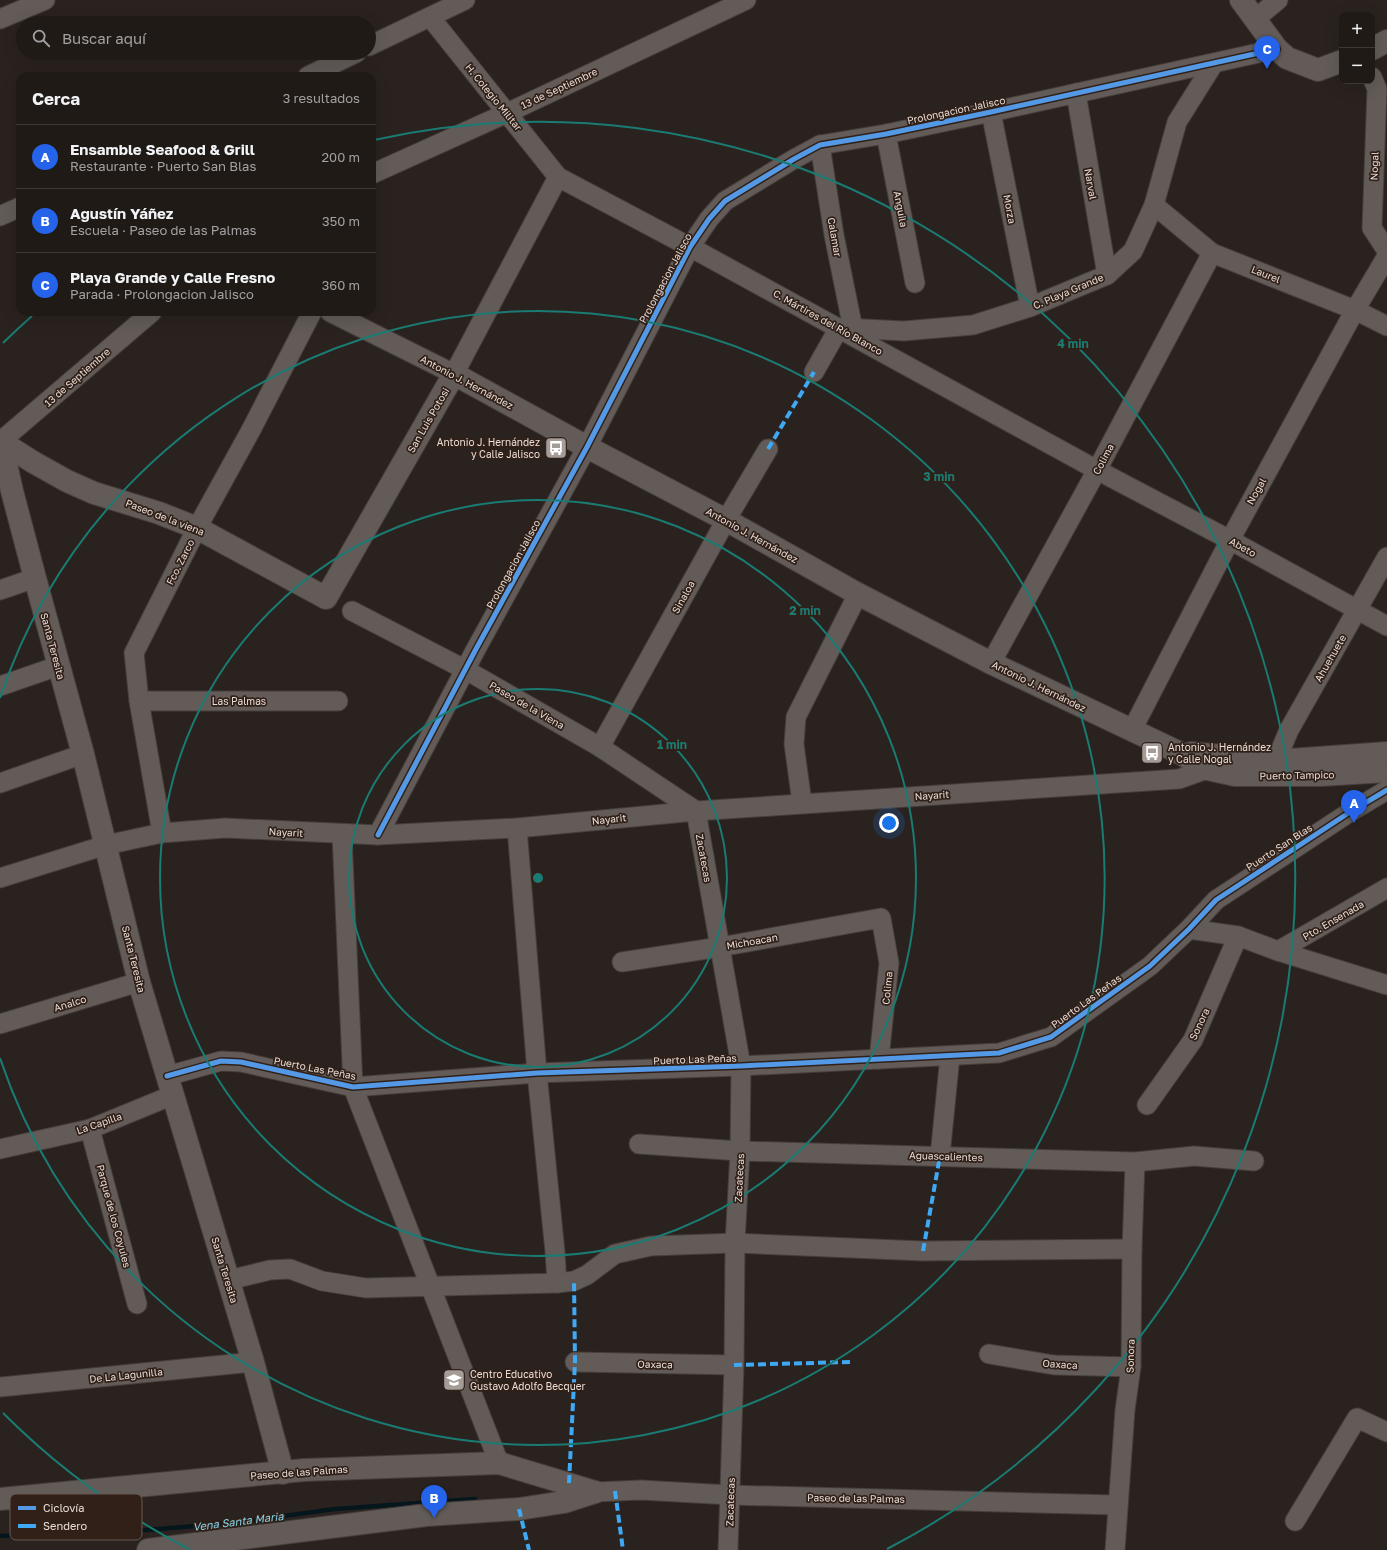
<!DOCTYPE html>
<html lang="es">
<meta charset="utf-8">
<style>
body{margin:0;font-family:"Golos Text",sans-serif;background:#28231f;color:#f1f3f6}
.controls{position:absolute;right:12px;top:12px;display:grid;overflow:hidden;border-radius:8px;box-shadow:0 4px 16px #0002}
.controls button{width:36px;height:36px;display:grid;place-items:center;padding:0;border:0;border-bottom:1px solid #3d3835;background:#201a16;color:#f1f3f6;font:20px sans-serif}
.you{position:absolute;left:889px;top:823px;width:14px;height:14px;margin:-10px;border:3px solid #fff;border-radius:50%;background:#1a73e8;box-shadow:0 0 0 6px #1a73e833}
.badge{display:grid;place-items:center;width:26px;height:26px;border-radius:50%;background:#2563eb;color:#fff;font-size:13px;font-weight:700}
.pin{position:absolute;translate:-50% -33px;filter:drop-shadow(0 1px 2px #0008)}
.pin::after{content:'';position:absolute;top:21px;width:14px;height:12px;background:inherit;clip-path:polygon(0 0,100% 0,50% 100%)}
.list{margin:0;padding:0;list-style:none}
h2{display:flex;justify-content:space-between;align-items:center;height:52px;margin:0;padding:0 16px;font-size:17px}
h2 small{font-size:13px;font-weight:400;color:#a2a1a1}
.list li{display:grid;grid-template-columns:26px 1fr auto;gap:12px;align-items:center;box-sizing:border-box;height:64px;padding:0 16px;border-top:1px solid #3d3835}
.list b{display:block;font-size:15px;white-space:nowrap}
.list p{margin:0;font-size:13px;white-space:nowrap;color:#a2a1a1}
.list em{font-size:13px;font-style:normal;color:#a2a1a1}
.icon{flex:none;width:22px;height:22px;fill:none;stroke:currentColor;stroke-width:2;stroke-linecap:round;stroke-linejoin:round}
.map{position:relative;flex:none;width:1387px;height:1550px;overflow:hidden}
.search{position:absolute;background:#201a16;box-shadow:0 4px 16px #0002;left:16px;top:16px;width:360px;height:44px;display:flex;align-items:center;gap:10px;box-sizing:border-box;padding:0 14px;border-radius:22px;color:#a2a1a1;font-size:15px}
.panel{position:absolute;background:#201a16;box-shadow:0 4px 16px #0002;left:16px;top:72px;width:360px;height:244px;border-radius:12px}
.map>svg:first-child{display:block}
</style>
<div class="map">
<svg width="1387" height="1550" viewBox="0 0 1387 1550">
<rect width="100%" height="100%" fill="#2a221e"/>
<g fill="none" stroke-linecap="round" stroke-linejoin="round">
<!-- stream -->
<path stroke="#05171c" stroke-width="4.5" d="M0,1536L134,1531L232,1523L335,1509L475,1499"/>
<!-- minor casing -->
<g stroke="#453e3a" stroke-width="21">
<g id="minor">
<path d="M430,17L558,177L690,247L1097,470L1230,540L1387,626"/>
<path d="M0,19L45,0"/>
<path d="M1255,19L1278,0"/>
<path d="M369,46L465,0"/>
<path d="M308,76L356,53"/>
<path d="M1372,77L1377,89L1372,228L1387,251"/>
<path d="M1076,93L1107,275"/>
<path d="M991,112L1030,307"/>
<path d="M886,134L915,283"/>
<path d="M820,145L834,235L853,329"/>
<path d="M372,174L507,113L746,0"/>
<path d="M1154,205L1212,253L1355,310L1387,326"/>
<path d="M0,216L20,207"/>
<path d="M330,312L454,374L558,177"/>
<path d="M845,328L904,331L973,325L1030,307L1107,275L1133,251L1154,205L1177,122L1214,63"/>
<path d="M814,372L839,328"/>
<path d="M1,441L152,312"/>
<path d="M0,590L35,578"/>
<path d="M352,611L466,670L600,747L696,811L741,1066L740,1151L735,1243L734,1365L728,1550"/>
<path d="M991,663L1097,470L1212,253"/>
<path d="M0,686L58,666"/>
<path d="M139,701H338"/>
<path d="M1132,730L1230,540L1355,310L1387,256"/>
<path d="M600,747L726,520L768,449"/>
<path d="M1276,761L1289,730L1387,557"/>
<path d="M0,783L83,754"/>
<path d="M802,803L794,744L796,717L858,594"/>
<path d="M162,833L139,701L134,653L197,528L251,430L312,312"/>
<path d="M342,835L353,1087L499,1463"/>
<path d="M378,835L476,649L587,447L690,247L709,219L725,201L794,159L820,145L886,134L991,112L1277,49"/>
<path d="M0,878L106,845L162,833L225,828L378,835L517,828L696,811L1179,779L1207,769L1212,759"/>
<path d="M1189,929L1238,936L1278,951L1387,985"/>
<path d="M1278,951L1387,888"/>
<path d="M622,962L720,947L881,918L889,963L879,1059"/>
<path d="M0,1024L139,982"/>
<path d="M167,1076L221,1061L241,1062L353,1087L537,1073L741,1066L999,1053L1051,1037L1150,966L1189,929L1216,900L1350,812L1387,790"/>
<path d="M1147,1105L1193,1040L1238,936"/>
<path d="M90,1129L137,1304"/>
<path d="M639,1144L740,1151L1135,1162L1194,1156L1254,1161"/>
<path d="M0,1149L90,1129L173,1095"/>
<path d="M940,1156L950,1056"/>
<path d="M229,1280L270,1270L290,1269L322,1281L366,1288L557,1283L555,1252L537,1073L517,828"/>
<path d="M557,1283L574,1281L587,1275L615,1254L651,1246L735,1243L923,1251L1132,1249"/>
<path d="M989,1354L1054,1365L1131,1367"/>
<path d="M575,1362L734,1365"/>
<path d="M0,1387L253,1362"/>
<path d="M595,1492L641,1490L730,1495L1117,1505"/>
<path d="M1295,1521L1357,1418L1387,1432"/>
<path d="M1115,1550L1125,1410L1131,1367L1132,1249L1135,1162"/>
</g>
</g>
<!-- tertiary casing -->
<g stroke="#453e3a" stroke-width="24">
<g id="tertiary">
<path d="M1241,0L1277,49L1287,58L1318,70L1342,61"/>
<path d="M1372,49L1387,41"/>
<path d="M0,441L33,462L67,481L94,493L159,513L197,528L326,598L454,374L587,447L726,520L858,594L991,663L1178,752L1207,769L1235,775H1321L1387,771"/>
<path d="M1,441L12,491L35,578L83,754L139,982L253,1362L283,1473"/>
<path d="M1191,753L1276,761L1387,753"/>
<path d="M0,1499L304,1470L499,1463L595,1492"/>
<path d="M148,1550L427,1515L519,1509L564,1502L595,1492"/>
</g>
</g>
<!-- minor -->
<use href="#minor" stroke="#625b58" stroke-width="19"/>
<!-- tertiary -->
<use href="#tertiary" stroke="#625b58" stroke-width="22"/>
<!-- quiet -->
<g stroke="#3fa9f5" stroke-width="4" stroke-dasharray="8 4" stroke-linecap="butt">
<path d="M768,449L814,372"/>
<path d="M923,1251L940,1156"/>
<path d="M734,1365L850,1362"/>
<path d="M569,1483L575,1362L574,1281"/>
<path d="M615,1491L623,1550"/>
<path d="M519,1509L529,1550"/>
</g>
<!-- cycleway casing -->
<g stroke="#302018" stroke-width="8">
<g id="cycleway">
<path d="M378,835L476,649L587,447L690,247L709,219L725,201L794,159L820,145L886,134L991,112L1277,49"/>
<path d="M167,1076L221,1061L241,1062L353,1087L537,1073L741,1066L999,1053L1051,1037L1150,966L1189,929L1216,900L1350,812L1387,790"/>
</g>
</g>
<!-- cycleway -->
<use href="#cycleway" stroke="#5399e6" stroke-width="5"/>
</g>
<!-- distance rings -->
<g fill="none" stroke="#1a7b73" stroke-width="2">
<circle cx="538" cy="878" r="189"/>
<circle cx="538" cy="878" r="378"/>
<path d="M0 698A567 567 0 1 1 0 1058"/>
<path d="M189 1549A756 756 0 0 1 3 1413M3 343A756 756 0 0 1 32 316M374 140A756 756 0 0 1 887 1549"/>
</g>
<!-- icons -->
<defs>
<g id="bus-square" transform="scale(1.15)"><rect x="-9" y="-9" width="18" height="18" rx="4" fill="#a69c97" stroke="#302018"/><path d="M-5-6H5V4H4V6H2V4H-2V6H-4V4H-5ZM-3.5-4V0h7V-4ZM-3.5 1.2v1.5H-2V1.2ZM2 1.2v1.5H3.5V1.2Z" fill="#fff"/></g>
<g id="school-square" transform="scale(1.15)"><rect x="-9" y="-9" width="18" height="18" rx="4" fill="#a69c97" stroke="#302018"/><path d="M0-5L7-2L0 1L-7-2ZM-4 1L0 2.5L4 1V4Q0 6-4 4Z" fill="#fff"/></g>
</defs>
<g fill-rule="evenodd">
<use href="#bus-square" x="556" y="448"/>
<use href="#bus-square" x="1152" y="753"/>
<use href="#school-square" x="454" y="1380"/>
</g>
<g text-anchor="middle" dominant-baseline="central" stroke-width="3.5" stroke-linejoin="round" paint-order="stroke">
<!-- street labels -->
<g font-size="10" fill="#e9ddd8" stroke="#302018">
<text transform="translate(559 88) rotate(-25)">13 de Septiembre</text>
<text transform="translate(494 97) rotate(51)">H. Colegio Militar</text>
<text transform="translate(956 110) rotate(-12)">Prolongacion Jalisco</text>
<text transform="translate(1374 166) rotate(-88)">Nogal</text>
<text transform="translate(1091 184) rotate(80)">Narval</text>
<text transform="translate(901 209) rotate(79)">Anguila</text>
<text transform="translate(1010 209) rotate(79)">Morza</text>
<text transform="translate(835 237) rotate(80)">Calamar</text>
<text transform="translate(1266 274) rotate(22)">Laurel</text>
<text transform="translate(665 278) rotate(-62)">Prolongacion Jalisco</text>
<text transform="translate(1068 291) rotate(-23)">C. Playa Grande</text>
<text transform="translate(828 322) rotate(29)">C. Mártires del Río Blanco</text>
<text transform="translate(77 377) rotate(-41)">13 de Septiembre</text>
<text transform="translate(467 382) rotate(28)">Antonio J. Hernández</text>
<text transform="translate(428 420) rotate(-60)">San Luis Potosi</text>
<text transform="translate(1103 459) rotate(-62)">Colima</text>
<text transform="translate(1256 491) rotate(-61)">Nogal</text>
<text transform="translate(165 517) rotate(21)">Paseo de la viena</text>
<text transform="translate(752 535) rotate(29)">Antonio J. Hernández</text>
<text transform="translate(1243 547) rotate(29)">Abeto</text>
<text transform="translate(180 562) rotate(-63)">Fco. Zarco</text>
<text transform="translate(513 564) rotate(-61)">Prolongacion Jalisco</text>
<text transform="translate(683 597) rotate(-61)">Sinaloa</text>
<text transform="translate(53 646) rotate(75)">Santa Teresita</text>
<text transform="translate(1330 658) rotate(-60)">Ahuehuete</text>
<text transform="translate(1039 686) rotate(26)">Antonio J. Hernández</text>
<text x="239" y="701">Las Palmas</text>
<text transform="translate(527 705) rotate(30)">Paseo de la Viena</text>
<text transform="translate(1297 775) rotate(-1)">Puerto Tampico</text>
<text transform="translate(932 795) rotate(-4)">Nayarit</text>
<text transform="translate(609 819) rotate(-6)">Nayarit</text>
<text transform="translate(286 832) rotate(3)">Nayarit</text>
<text transform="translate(1279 847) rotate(-33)">Puerto San Blas</text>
<text transform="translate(704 858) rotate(80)">Zacatecas</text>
<text transform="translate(1333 920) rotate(-30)">Pto. Ensenada</text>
<text transform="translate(752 941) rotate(-10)">Michoacan</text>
<text transform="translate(134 959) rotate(76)">Santa Teresita</text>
<text transform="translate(887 988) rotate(-84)">Colima</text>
<text transform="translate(1086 1001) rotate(-36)">Puerto Las Peñas</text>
<text transform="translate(70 1003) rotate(-17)">Analco</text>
<text transform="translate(1199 1024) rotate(-65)">Sonora</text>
<text transform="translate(695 1059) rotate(-2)">Puerto Las Peñas</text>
<text transform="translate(315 1068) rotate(11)">Puerto Las Peñas</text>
<text transform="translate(99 1123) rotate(-19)">La Capilla</text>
<text transform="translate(946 1156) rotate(2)">Aguascalientes</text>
<text transform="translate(739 1178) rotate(-87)">Zacatecas</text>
<text transform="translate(114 1216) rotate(75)">Parque de los Coyules</text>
<text transform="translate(225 1270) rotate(73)">Santa Teresita</text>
<text transform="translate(1130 1356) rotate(-88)">Sonora</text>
<text transform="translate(655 1364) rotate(1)">Oaxaca</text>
<text transform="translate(1060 1364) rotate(4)">Oaxaca</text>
<text transform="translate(126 1375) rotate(-6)">De La Lagunilla</text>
<text transform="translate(299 1472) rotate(-4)">Paseo de las Palmas</text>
<text transform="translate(856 1498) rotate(1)">Paseo de las Palmas</text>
<text transform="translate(730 1502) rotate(-88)">Zacatecas</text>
</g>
<!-- poi labels -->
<g font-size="10" fill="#e9ddd8" stroke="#302018" text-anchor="start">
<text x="540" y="442" text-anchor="end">Antonio J. Hernández<tspan x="540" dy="12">y Calle Jalisco</tspan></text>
<text x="1168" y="747">Antonio J. Hernández<tspan x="1168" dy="12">y Calle Nogal</tspan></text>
<text x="470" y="1374">Centro Educativo<tspan x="470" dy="12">Gustavo Adolfo Becquer</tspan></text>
</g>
<!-- water labels -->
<g font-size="11" font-style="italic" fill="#85d4ea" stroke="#302018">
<text transform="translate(238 1521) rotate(-7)">Vena Santa Maria</text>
</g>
</g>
<!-- legend -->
<rect x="10" y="1494" width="132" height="46" rx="6" fill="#302018" stroke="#685952" stroke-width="1"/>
<rect x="18" y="1506" width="18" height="4" fill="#5399e6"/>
<rect x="18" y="1524" width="18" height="4" fill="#3fa9f5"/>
<g font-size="11" fill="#e9ddd8">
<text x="43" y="1512">Ciclovía</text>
<text x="43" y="1530">Sendero</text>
</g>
<circle cx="538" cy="878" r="6" fill="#1a7b73" stroke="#302018" stroke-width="2"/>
<g font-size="12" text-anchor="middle" font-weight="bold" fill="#1a7b73" stroke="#302018" stroke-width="3.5" stroke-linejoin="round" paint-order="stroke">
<text x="1073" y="348">4 min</text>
<text x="939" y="481">3 min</text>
<text x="805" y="615">2 min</text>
<text x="672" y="749">1 min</text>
</g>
</svg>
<div class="controls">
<button>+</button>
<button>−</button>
</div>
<div class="you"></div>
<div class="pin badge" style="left:1354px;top:823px">A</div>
<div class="pin badge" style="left:434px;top:1518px">B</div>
<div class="pin badge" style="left:1267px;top:69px">C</div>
<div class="search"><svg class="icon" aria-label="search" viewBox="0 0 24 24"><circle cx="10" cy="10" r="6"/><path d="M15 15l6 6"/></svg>Buscar aquí</div>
<section class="panel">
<h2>Cerca<small>3 resultados</small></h2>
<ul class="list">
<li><span class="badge">A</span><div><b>Ensamble Seafood &amp; Grill</b><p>Restaurante · Puerto San Blas</p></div><em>200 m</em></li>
<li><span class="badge">B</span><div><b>Agustín Yáñez</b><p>Escuela · Paseo de las Palmas</p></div><em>350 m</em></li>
<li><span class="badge">C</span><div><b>Playa Grande y Calle Fresno</b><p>Parada · Prolongacion Jalisco</p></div><em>360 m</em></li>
</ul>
</section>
</div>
